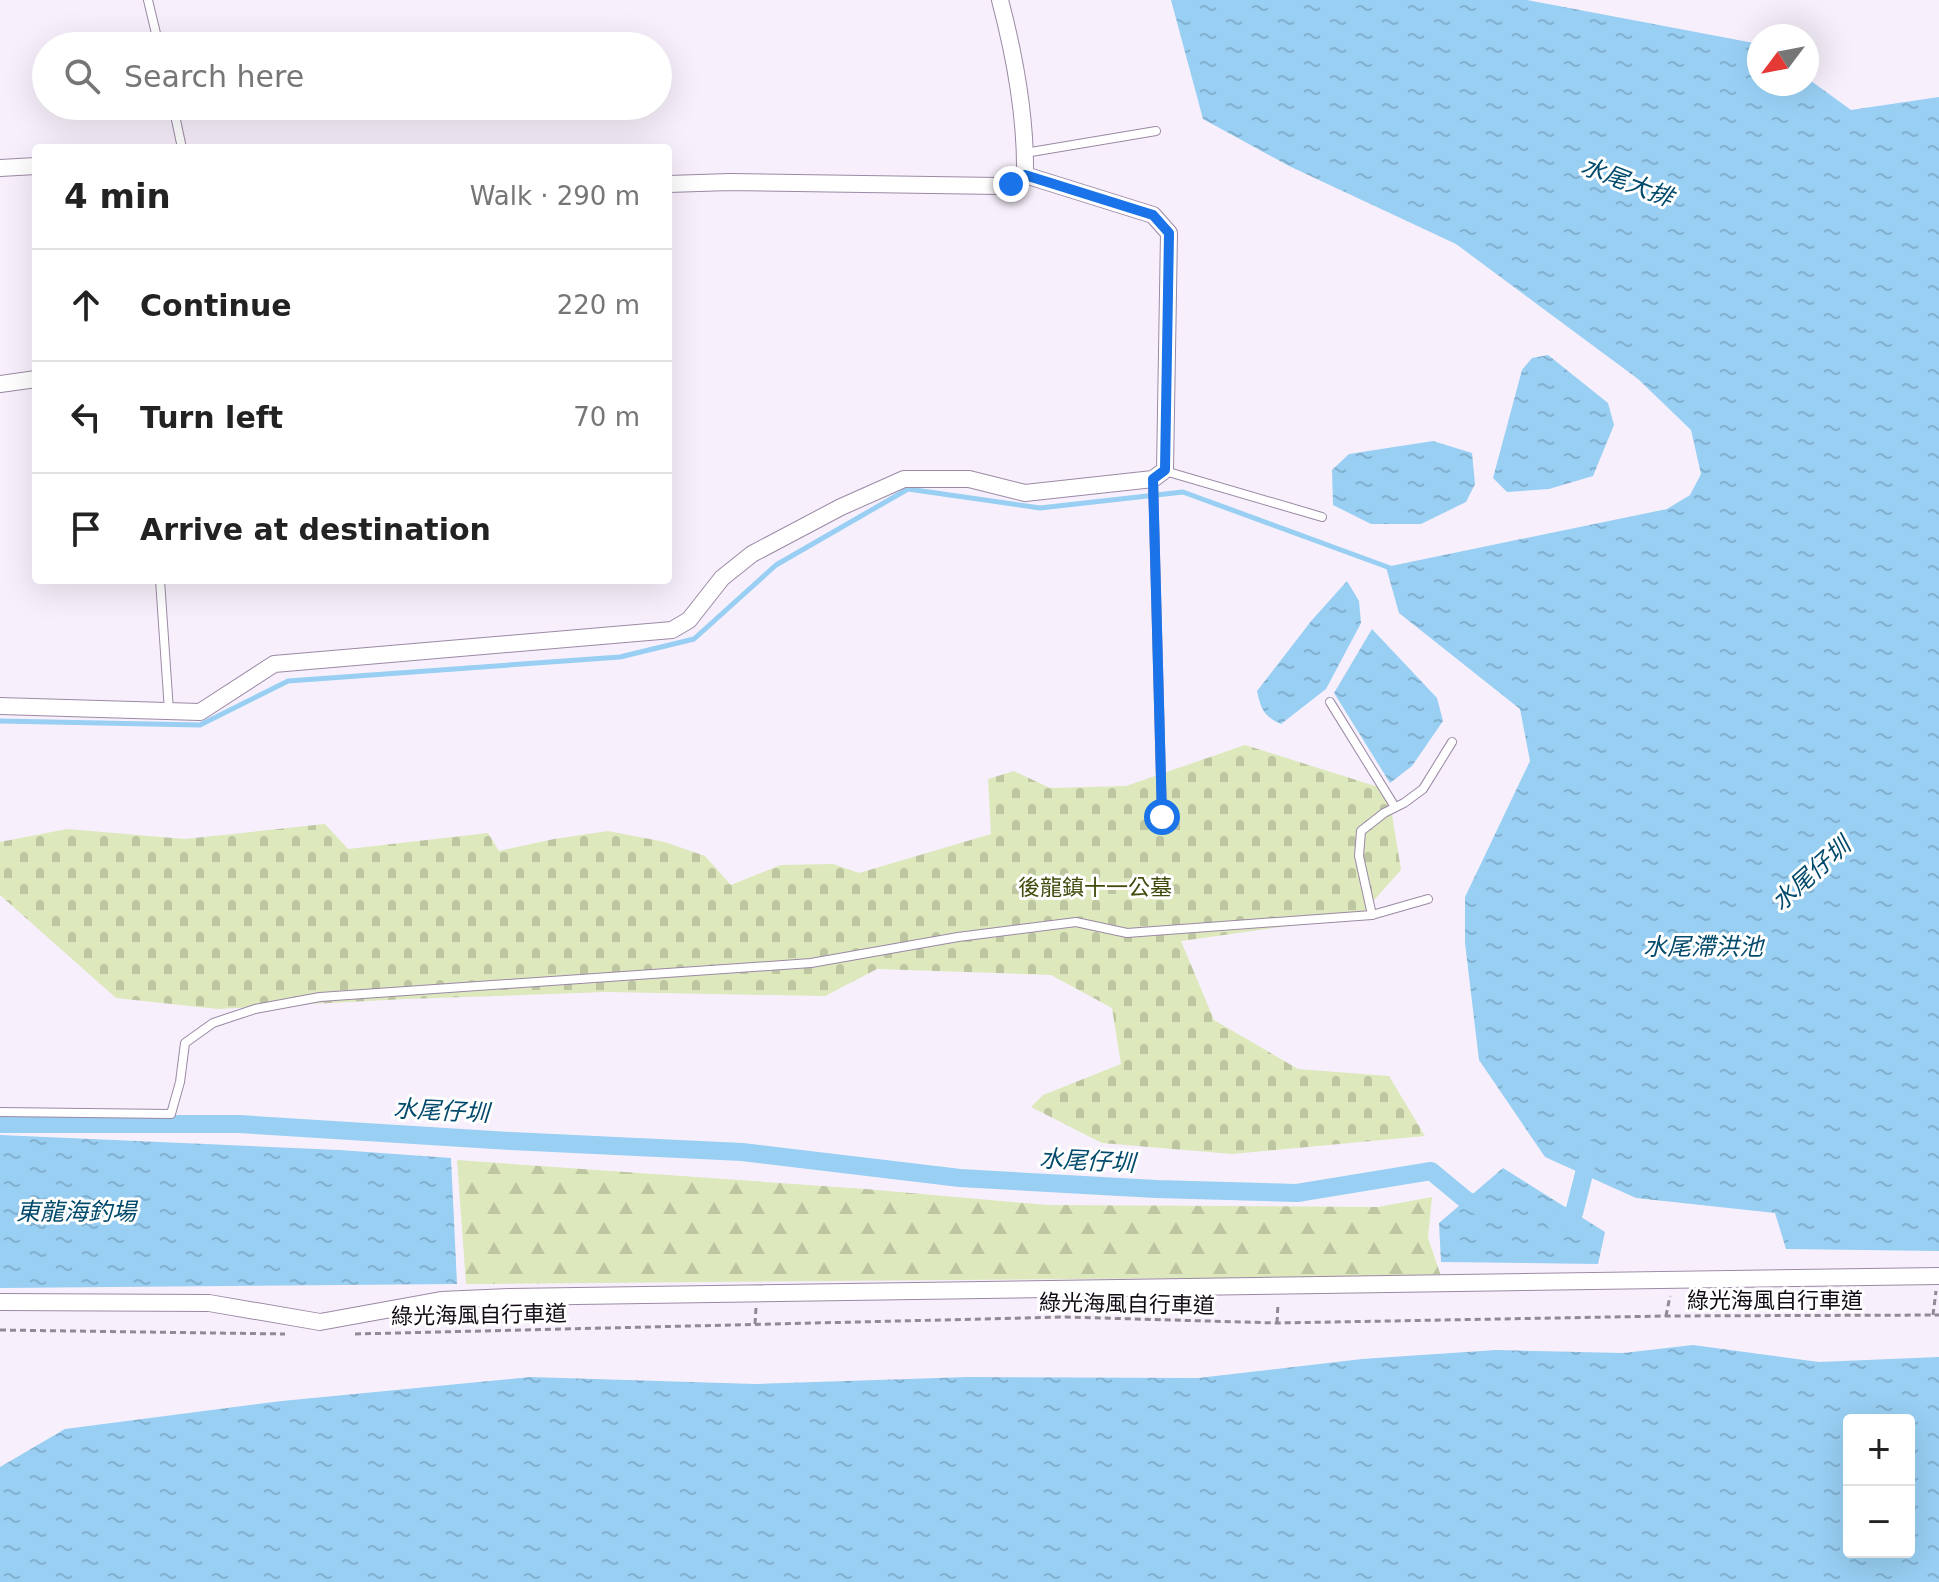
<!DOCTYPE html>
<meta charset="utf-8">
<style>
body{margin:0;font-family:"DejaVu Sans","Noto Sans TC",sans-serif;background:#f2f2f2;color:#222}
.controls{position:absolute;right:24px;bottom:24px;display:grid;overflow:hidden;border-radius:8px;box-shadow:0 8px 32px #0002}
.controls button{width:72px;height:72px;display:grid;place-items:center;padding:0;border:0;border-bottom:2px solid #e0e0e0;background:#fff;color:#222;font:40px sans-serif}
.compass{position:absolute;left:1747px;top:24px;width:72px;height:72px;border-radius:50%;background:#fff;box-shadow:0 8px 32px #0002;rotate:238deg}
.stop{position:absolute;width:24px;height:24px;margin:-18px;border:6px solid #1a73e8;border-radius:50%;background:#fff}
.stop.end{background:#1a73e8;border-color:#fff;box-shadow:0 2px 8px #0008}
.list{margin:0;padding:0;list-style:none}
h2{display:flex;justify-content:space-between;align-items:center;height:104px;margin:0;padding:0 32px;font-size:34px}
h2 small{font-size:26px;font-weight:400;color:#767676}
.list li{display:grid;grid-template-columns:52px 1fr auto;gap:24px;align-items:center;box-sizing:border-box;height:112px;padding:0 32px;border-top:2px solid #e0e0e0}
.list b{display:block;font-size:30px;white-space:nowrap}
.list em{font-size:26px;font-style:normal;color:#767676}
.icon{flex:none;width:44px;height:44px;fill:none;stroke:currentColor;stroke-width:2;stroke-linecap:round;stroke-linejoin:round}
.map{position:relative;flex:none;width:1939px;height:1582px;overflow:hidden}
.search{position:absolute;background:#fff;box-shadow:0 8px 32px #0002;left:32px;top:32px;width:640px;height:88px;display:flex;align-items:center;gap:20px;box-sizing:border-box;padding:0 28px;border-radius:44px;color:#767676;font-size:30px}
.panel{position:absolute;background:#fff;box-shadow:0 8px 32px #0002;left:32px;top:144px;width:640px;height:440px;border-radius:8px}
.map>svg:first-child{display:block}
</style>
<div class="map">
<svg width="1939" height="1582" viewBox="0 0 1939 1582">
<defs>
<pattern id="forest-firs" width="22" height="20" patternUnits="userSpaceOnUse" patternTransform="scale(2)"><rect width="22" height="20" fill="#dde8bc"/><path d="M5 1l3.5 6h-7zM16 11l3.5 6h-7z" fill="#bdc6a1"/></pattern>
<pattern id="cemetery-stones" width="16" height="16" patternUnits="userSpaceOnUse" patternTransform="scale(2)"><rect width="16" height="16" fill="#dde8bc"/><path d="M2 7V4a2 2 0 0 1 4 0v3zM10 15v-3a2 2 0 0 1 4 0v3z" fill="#bdc6a1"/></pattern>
<pattern id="water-ripples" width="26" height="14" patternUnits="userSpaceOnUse" patternTransform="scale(2)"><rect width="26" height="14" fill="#98cff3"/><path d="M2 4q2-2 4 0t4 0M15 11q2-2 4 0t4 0" fill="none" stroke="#82b0cf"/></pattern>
</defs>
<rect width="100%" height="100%" fill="#f7f0fc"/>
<!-- forest -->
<path fill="url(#forest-firs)" d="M457,1160L865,1189L1047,1205L1378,1207L1432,1197L1428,1238L1441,1276L466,1284Z"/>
<!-- cemetery -->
<path fill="url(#cemetery-stones)" d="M1245,745L1388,790L1401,870L1360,916L1181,941L1214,1020L1298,1069L1389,1076L1425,1136L1232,1154L1102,1143L1031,1107L1043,1095L1121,1064L1112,1008L1051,975L877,969L825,996L607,992L406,999L218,1009L116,998L0,895V842L67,829L185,839L325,824L348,849L488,833L499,851L554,839L608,831L665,842L705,856L731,885L781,865L833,864L859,873L991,834L988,779L1014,771L1050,788L1126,786Z"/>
<!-- water -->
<g fill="url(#water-ripples)" fill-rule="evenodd">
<path d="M1171,0H1527L1759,44V84H1807V78L1851,110L1939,97V1251L1786,1249L1775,1213L1636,1198L1545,1157L1479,1060L1465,943V897L1530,761L1520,709L1399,613L1386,567L1667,509L1690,495L1701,474L1691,430L1638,379L1456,244L1289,166L1203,119Z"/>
<path d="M1548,355L1608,403L1614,425L1593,476L1549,489L1507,492L1493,478L1522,370L1532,358Z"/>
<path d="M1433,441L1472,453L1475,484L1466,502L1421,524H1371L1333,505L1332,470L1349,454Z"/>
<path d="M1347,581L1359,601L1361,623L1326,689L1281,724C1264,716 1261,710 1257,691L1312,620Z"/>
<path d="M1372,629L1437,698L1443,721L1412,766L1390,783L1334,693Z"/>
<path d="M0,1135L339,1150L451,1158L457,1284L0,1288Z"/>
<path d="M1503,1168L1605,1232L1598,1264L1441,1262L1439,1223Z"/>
<path d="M1693,1345L1819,1362L1939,1357V1582H0V1467L65,1429L282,1401L530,1377L755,1384L968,1377L1198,1378L1362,1359L1496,1350L1623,1353ZM1909,1420V1552H1849V1420Z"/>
</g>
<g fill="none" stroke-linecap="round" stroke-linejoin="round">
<!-- stream -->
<path stroke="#98cff3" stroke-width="5" d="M0,721L200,725L288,681L620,657L694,639L776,565L908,489L1040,508L1183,492L1393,569"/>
<!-- canal -->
<g stroke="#98cff3" stroke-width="18">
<path d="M0,1124H239L511,1141L742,1152L960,1178L1156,1189L1297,1193L1431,1171L1466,1200L1488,1210"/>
<path d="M1555,1222L1574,1213L1590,1150"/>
</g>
<!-- service casing -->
<g stroke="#9b89a5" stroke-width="10">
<g id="service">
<path d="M148,0L159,46"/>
<path d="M173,106L182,148"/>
<path d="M1025,153L1156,131"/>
<path d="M1165,471L1322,517"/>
<path d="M1153,479L1162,817"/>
<path d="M160,580L169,711"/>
<path d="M1330,702L1395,807"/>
<path d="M1372,915L1359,856L1361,831L1384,813L1404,803L1423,789L1452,742"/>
<path d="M0,1112L171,1114L180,1082L185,1043L213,1023L255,1009L320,997L811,963L958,937L1076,922L1127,933L1372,915L1428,899"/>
</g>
</g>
<!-- minor casing -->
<g stroke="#9b89a5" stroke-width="18">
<g id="minor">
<path d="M0,168L36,166"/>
<path d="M668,184L730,182L999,186L1011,184L1025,175"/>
<path d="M0,384L36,379"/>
<path d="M0,706L200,712L274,664L672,630L689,620L722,578L752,554L841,507L904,479H969L1025,493L1153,479L1165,470L1169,233L1153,215L1025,175C1026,115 1015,57 1000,0"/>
<path d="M0,1302L209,1303L320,1322L441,1300L509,1297L1939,1276"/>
</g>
</g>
<!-- path -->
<g stroke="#918a95" stroke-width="3" stroke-dasharray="6 4" stroke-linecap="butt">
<path d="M1933,1315L1936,1291"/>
<path d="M1666,1316L1670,1296"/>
<path d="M1277,1323L1278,1303"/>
<path d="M755,1324L756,1308"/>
<path d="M0,1330L285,1334"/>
<path d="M355,1334L1066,1317L1277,1323L1666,1316L1939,1315"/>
</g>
<!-- service -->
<use href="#service" stroke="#fff" stroke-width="8"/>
<!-- minor -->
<use href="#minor" stroke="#fff" stroke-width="16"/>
</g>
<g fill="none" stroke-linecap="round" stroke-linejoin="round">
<!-- route -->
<path stroke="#1a73e8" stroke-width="10" d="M1011,184L1025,175L1153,215L1169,233L1165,470L1153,479L1162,817"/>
</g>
<g text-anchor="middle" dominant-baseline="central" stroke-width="6" stroke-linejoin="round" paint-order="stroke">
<!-- park labels -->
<g font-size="22" fill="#404b0c" stroke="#fff">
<text x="1095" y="887">後龍鎮十一公墓</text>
</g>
<!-- street labels -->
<g font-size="22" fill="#120b15" stroke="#fff">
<text x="1775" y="1300">綠光海風自行車道</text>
<text transform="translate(1127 1304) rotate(1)">綠光海風自行車道</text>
<text transform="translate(479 1315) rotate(-1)">綠光海風自行車道</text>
</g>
<!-- water labels -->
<g font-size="24" font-style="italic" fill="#014a6c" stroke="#fff">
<text transform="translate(1627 182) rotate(21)">水尾大排</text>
<text transform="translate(1811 874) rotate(-42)">水尾仔圳</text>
<text x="1703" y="947">水尾滯洪池</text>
<text transform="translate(441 1111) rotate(3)">水尾仔圳</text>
<text transform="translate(1087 1161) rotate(3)">水尾仔圳</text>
<text x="76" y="1212">東龍海釣場</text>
</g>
</g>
</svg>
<div class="controls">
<button>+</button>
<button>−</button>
</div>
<svg class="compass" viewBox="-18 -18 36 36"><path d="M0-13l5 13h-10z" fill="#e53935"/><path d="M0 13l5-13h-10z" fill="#767676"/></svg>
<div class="stop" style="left:1162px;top:817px"></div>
<div class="stop end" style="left:1011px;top:184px"></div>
<div class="search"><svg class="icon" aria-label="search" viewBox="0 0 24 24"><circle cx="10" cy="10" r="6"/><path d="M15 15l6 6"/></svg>Search here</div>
<section class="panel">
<h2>4 min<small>Walk · 290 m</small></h2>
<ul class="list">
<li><svg class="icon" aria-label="ahead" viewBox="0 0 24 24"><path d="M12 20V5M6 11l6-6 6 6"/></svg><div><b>Continue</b></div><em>220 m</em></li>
<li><svg class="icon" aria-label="left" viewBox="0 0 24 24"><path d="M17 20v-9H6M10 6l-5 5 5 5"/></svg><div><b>Turn left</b></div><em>70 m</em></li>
<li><svg class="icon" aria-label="arrive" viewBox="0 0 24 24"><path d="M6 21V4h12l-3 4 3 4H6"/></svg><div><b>Arrive at destination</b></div></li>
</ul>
</section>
</div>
